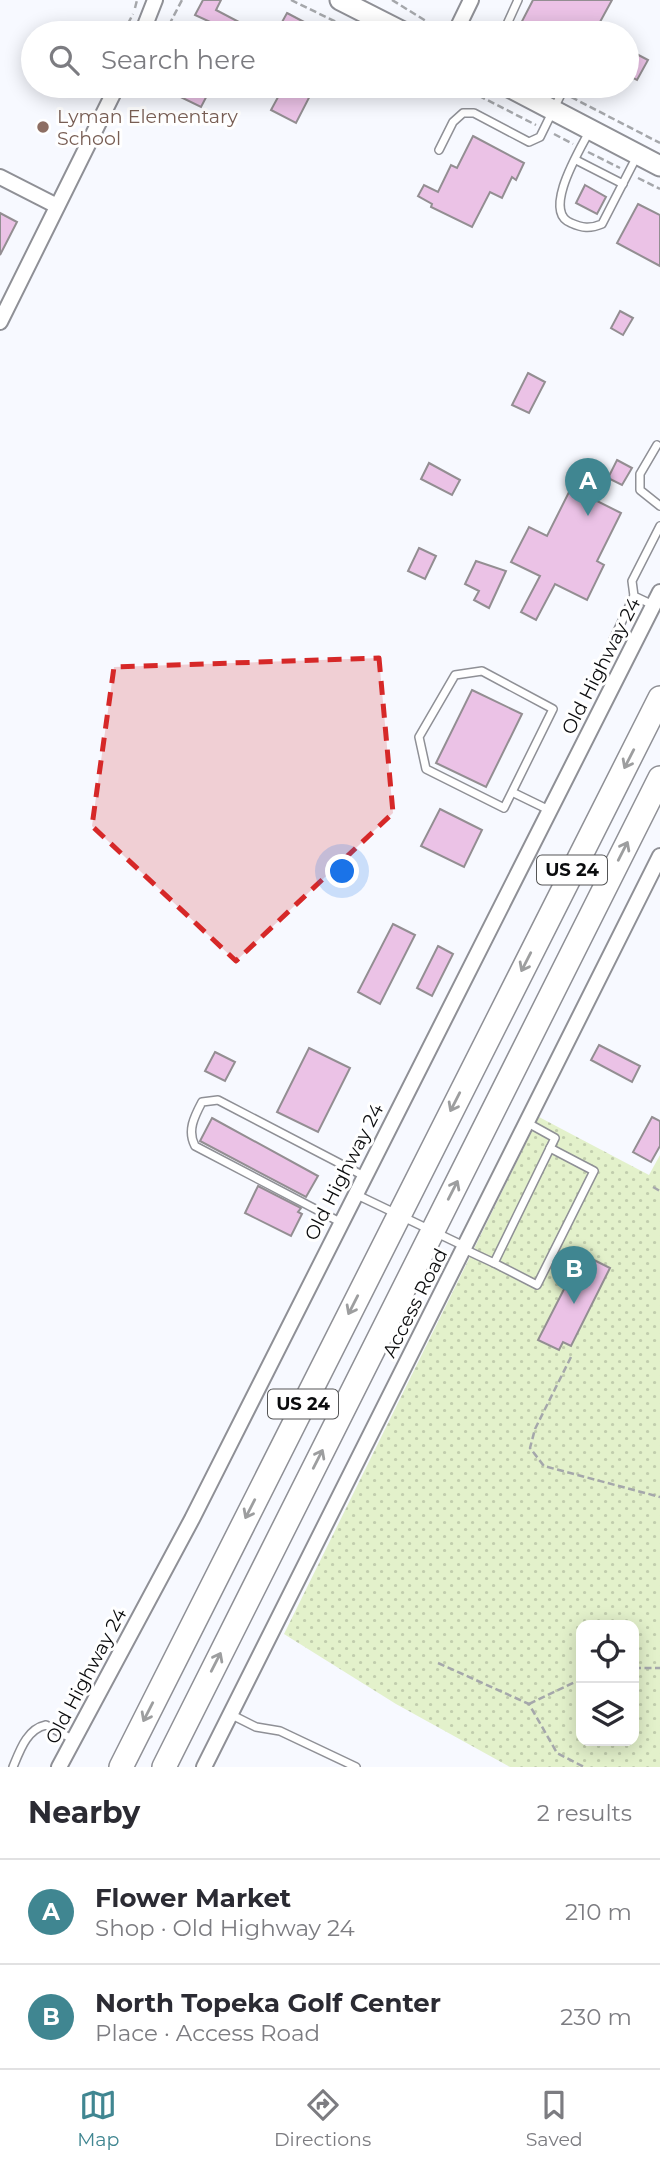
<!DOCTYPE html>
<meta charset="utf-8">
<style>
body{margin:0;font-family:Montserrat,sans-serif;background:#f7f7f7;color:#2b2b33}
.controls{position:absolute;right:21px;bottom:21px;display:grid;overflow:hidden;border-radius:14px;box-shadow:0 4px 18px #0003}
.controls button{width:63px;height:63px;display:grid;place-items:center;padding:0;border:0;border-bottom:2px solid #e1e1e2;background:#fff;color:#2b2b33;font:35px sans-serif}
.you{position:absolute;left:343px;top:872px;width:24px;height:24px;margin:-18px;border:5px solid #fff;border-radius:50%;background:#1a73e8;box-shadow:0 0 0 10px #1a73e833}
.badge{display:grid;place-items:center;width:46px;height:46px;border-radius:50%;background:#408691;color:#fff;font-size:23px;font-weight:700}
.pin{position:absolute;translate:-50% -58px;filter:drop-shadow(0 2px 4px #0008)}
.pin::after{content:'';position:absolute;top:37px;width:24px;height:21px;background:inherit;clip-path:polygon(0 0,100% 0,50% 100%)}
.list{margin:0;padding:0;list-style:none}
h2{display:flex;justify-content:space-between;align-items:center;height:91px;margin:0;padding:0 28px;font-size:30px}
h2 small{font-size:23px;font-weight:400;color:#7c7c81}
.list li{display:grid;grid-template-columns:46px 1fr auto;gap:21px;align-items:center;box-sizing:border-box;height:105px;padding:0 28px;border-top:2px solid #e1e1e2}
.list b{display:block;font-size:26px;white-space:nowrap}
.list p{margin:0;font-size:23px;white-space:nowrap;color:#7c7c81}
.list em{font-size:23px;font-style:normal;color:#7c7c81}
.icon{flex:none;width:38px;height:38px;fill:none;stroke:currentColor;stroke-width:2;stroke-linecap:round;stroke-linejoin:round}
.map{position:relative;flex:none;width:660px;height:1767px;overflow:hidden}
.search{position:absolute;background:#fff;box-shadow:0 4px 18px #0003;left:21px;right:21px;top:21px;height:77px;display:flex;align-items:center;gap:18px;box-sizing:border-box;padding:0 24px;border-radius:38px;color:#7c7c81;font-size:26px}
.sheet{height:301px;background:#fff}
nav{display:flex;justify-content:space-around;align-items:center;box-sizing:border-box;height:98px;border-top:2px solid #e1e1e2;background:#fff;font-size:19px;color:#7c7c81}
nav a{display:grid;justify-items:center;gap:4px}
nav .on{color:#408691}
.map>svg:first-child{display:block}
</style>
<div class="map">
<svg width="660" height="1767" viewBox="0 0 660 1767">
<defs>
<pattern id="grass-dots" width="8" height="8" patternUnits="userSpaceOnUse" patternTransform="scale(1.75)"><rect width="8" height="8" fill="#e3f1cb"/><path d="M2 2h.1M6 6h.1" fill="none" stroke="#c1cdad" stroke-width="1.8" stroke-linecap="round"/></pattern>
</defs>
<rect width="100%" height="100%" fill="#f7f9ff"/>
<!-- grass -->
<path fill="url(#grass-dots)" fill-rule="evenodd" d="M539,1117L649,1175L660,1155V1767H510L396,1704L284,1634ZM581,1625H634V1741H581Z"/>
<!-- building -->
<g fill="#ebc2e6" stroke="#938e92" stroke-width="2">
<path d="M203,0H221L216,10L239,22L234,33L195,15Z"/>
<path d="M533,0H612L594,33H526L518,29Z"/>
<path d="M287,13L325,33H276Z"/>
<path d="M627,49L648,60L637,80L627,75Z"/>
<path d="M158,86H212L201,107Z"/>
<path d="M284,86H315L296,123L271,110Z"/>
<path d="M473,136L524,163L516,180L512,177L502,198L490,192L472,227L431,207L432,204L418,196L424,185L438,192L451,165L457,168Z"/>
<path d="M585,185L606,197L597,214L576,203Z"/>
<path d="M638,204L660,215V266L617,243Z"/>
<path d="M0,213L17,222L0,255Z"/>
<path d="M620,311L633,318L623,335L611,328Z"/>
<path d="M528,373L545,382L529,413L512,405Z"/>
<path d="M617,460L632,468L622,485L608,478Z"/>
<path d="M429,463L460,480L452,495L421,479Z"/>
<path d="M571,488L621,513L597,561L604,565L587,600L555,584L536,620L521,612L540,576L511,562L529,527L547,536Z"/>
<path d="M419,548L436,556L425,579L408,571Z"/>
<path d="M476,561L506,571L489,608L474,600L479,591L465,584Z"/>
<path d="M472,690L522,714L486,787L436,763Z"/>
<path d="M440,809L482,830L464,867L421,846Z"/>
<path d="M393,924L415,935L380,1004L358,992Z"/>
<path d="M438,946L453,954L432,996L417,988Z"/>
<path d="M599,1045L640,1066L632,1082L591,1060Z"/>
<path d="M309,1048L350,1068L318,1132L277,1112Z"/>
<path d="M215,1052L235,1062L225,1081L205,1071Z"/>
<path d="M652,1117L660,1121V1146L651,1162L633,1152Z"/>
<path d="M212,1118L318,1176L306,1197L200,1141Z"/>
<path d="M258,1186L301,1208L298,1212L302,1214L291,1236L245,1213Z"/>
<path d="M582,1254L610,1268L571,1346L563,1342L559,1350L538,1340Z"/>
</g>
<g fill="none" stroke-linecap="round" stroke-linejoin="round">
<!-- service casing -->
<g stroke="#8f9096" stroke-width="10">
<g id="service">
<path d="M503,33L518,0"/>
<path d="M590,130C581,148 541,212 571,223C582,228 590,229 602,224L637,156"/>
<path d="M439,150L453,122L463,113H474L529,142L540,137L565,86"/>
<path d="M576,160L623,184"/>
<path d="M657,445L640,474V490L660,506"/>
<path d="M653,605L634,596L632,581L660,526"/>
<path d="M613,640L634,596"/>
<path d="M512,792L504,808L426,769L419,737L455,675L482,671L553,709L512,792L549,810"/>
<path d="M355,1194L464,1246"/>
<path d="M340,1222L195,1146C187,1131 194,1117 202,1102L218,1100L364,1176"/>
<path d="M464,1249L494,1263L555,1138L526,1122"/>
<path d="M494,1263L537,1285L594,1171L550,1148"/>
<path d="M230,1714L256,1727L280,1731L356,1767"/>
<path d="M13,1767C20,1750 27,1729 46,1725L74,1740"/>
</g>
</g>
<!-- minor casing -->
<g stroke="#8f9096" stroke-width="18">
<g id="minor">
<path d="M142,33L155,0"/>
<path d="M455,33L471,0"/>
<path d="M0,177L57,206"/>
<path d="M0,322L117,86"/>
<path d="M59,1767L192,1519L660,592"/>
<path d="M204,1767L660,856"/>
</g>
</g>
<!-- secondary casing -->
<g stroke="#8f9096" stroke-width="23">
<g id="secondary">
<path d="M340,0L405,33"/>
<path d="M507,86L660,166"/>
</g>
</g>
<!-- trunk casing -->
<g stroke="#8f9096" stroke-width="26">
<g id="trunk">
<path d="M121,1767L660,698"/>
<path d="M164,1767L660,778"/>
</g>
</g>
<!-- path -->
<g stroke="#a5a7ab" stroke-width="2.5" stroke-dasharray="7 3.5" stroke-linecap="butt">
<path d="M291,0L359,33"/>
<path d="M392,0L439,29"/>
<path d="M135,8L137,0"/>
<path d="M169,25L182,0"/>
<path d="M123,33L133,14"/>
<path d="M460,86L536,125"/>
<path d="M571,97L660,143"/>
<path d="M554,134L573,144"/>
<path d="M588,152L620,168"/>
<path d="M638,178L660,189"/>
<path d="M653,1187L660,1191"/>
<path d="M571,1357L535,1429L530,1448L544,1466L660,1497"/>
<path d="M438,1663L529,1704L557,1753L584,1767"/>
<path d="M634,1668H660"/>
<path d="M529,1704L581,1679"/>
</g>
<!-- service -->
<use href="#service" stroke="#fff" stroke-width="7"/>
<!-- minor -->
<use href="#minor" stroke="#fff" stroke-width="14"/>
<!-- secondary -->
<use href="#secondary" stroke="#fff" stroke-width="19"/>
<!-- trunk -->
<use href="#trunk" stroke="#fff" stroke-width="23"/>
</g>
<!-- one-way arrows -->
<defs><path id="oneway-shaft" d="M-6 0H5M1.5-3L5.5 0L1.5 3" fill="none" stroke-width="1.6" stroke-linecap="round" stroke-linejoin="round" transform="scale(1.75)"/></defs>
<g stroke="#9d9e9f">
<use href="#oneway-shaft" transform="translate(629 759) rotate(117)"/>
<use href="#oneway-shaft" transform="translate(623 851) rotate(-63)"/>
<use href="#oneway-shaft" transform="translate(526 962) rotate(117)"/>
<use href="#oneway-shaft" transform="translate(455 1102) rotate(117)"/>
<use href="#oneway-shaft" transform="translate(453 1190) rotate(-63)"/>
<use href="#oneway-shaft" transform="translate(353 1305) rotate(117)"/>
<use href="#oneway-shaft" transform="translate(318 1459) rotate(-63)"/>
<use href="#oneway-shaft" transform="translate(250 1509) rotate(117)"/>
<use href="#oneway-shaft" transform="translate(216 1662) rotate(-63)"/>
<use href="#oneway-shaft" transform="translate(148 1712) rotate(117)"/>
</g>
<!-- marked area -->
<path fill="#d62828" fill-opacity="0.2" stroke="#d62828" stroke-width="5" stroke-dasharray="14 9" stroke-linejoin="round" d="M379,658L393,813L236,961L92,826L114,667Z"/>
<!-- markers -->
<circle fill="#8d6e63" stroke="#fff" stroke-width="2.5" cx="43" cy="127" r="7"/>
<g text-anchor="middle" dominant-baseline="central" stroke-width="6" stroke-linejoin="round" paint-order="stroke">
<!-- shield labels -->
<g fill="#fff" stroke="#545556" stroke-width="2">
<rect x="537" y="855.5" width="70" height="29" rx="5"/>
<rect x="268" y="1389.5" width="70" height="29" rx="5"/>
</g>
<g font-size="18" font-weight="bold" fill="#0b0c0e">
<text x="572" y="870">US 24</text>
<text x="303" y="1404">US 24</text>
</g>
<!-- education labels -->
<g font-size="19" fill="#785e54" stroke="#fff" text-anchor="start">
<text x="57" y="116">Lyman Elementary<tspan x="57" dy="22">School</tspan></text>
</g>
<!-- street labels -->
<g font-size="19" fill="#0b0c0e" stroke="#fff">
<text transform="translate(601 666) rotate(-63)">Old Highway 24</text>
<text transform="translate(344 1172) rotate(-63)">Old Highway 24</text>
<text transform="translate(415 1303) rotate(-63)">Access Road</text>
<text transform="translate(86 1676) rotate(-62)">Old Highway 24</text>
</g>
</g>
</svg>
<div class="controls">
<button><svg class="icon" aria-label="locate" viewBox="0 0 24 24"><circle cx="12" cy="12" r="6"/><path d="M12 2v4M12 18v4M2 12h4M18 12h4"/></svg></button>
<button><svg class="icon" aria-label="layers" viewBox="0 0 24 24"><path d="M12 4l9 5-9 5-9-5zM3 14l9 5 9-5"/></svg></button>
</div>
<div class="you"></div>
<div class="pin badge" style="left:588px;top:516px">A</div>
<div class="pin badge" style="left:574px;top:1304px">B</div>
<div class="search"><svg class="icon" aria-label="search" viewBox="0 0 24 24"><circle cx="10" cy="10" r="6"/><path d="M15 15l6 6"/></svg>Search here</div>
</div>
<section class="sheet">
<h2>Nearby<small>2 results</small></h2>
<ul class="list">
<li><span class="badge">A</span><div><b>Flower Market</b><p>Shop · Old Highway 24</p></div><em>210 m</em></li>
<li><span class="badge">B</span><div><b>North Topeka Golf Center</b><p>Place · Access Road</p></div><em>230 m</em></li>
</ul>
</section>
<nav>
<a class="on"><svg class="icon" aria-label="map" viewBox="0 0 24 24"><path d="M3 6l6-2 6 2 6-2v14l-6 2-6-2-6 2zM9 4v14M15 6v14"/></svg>Map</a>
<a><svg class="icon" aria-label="directions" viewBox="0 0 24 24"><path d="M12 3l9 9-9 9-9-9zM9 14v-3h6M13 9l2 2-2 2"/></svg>Directions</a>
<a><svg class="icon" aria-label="saved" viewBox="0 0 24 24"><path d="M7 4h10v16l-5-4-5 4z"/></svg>Saved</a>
</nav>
